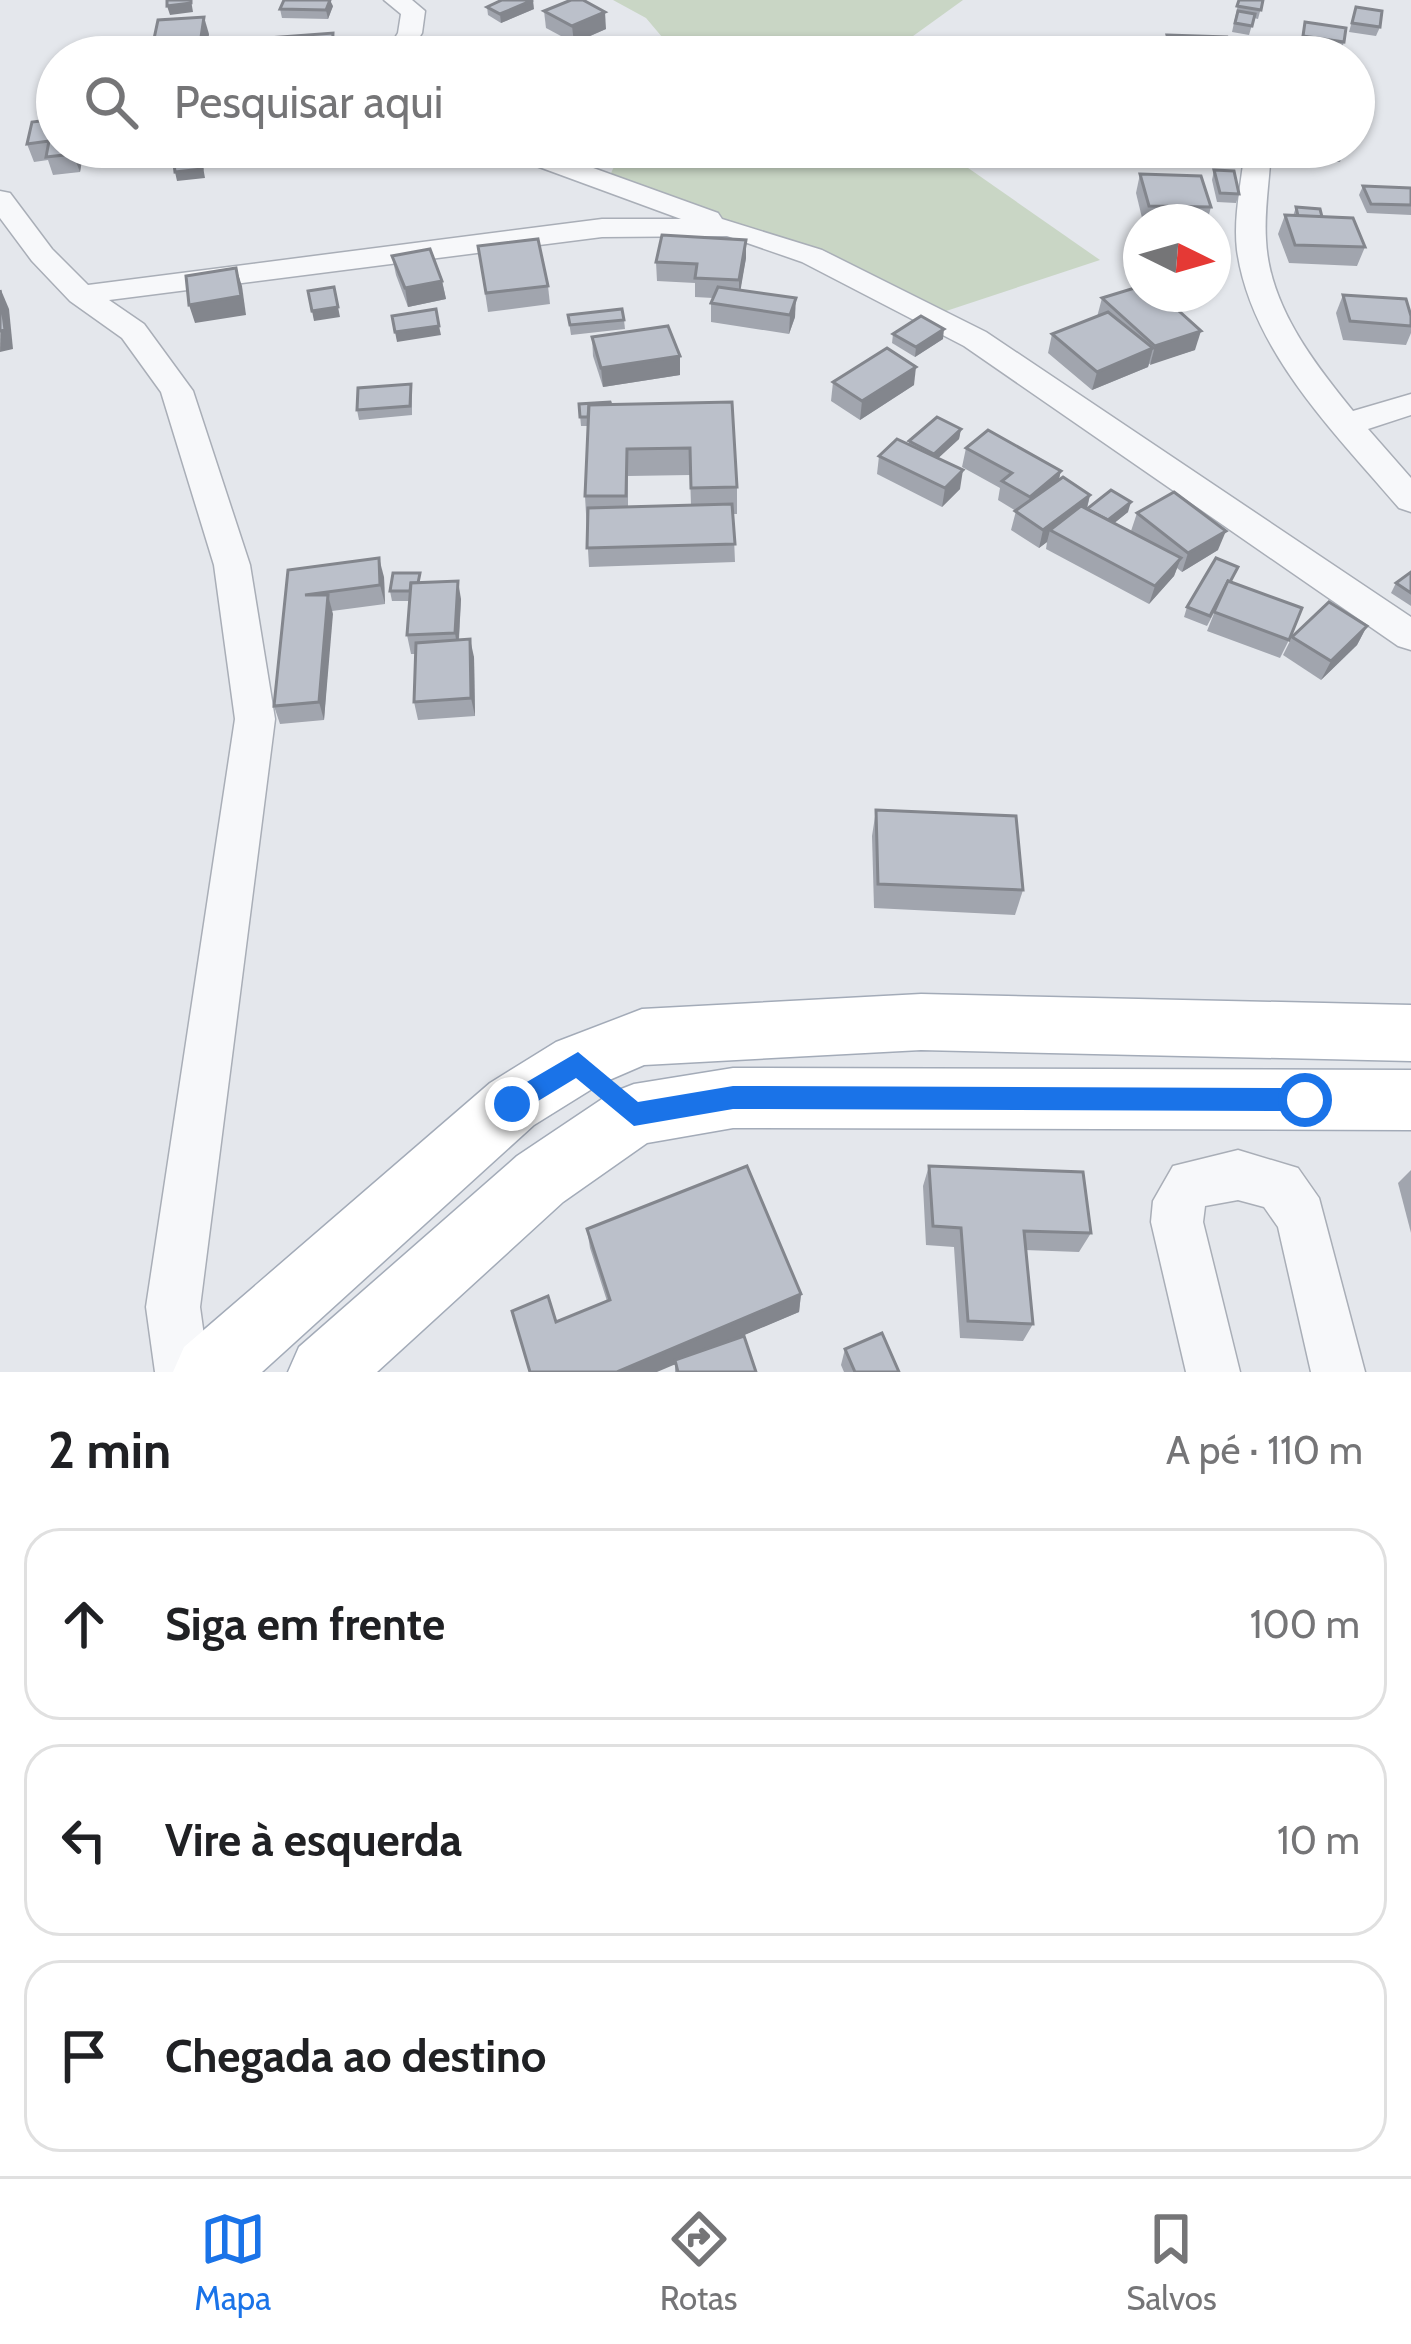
<!DOCTYPE html>
<html lang="pt">
<meta charset="utf-8">
<style>
body{margin:0;font-family:Cabin,sans-serif;background:#f6f6f6;color:#202124}
.compass{position:absolute;left:1123px;top:204px;width:108px;height:108px;border-radius:50%;background:#fff;box-shadow:0 3px 9px #0004;rotate:95deg}
.stop{position:absolute;width:36px;height:36px;margin:-27px;border:9px solid #1a73e8;border-radius:50%;background:#fff}
.stop.end{background:#1a73e8;border-color:#fff;box-shadow:0 3px 12px #0008}
.list{margin:0;padding:0;list-style:none}
h2{display:flex;justify-content:space-between;align-items:center;height:156px;margin:0;padding:0 48px;font-size:51px}
h2 small{font-size:39px;font-weight:400;color:#757577}
.list li{display:grid;grid-template-columns:78px 1fr auto;gap:36px;align-items:center;box-sizing:border-box;height:192px;margin:0 24px 24px;padding:0 24px;border:3px solid #e0e0e0;border-radius:36px}
.list b{display:block;font-size:45px;white-space:nowrap}
.list em{font-size:39px;font-style:normal;color:#757577}
.icon{flex:none;width:66px;height:66px;fill:none;stroke:currentColor;stroke-width:2;stroke-linecap:round;stroke-linejoin:round}
.map{position:relative;flex:none;width:1411px;height:1372px;overflow:hidden}
.search{position:absolute;background:#fff;box-shadow:0 3px 9px #0004;left:36px;right:36px;top:36px;height:132px;display:flex;align-items:center;gap:30px;box-sizing:border-box;padding:0 42px;border-radius:66px;color:#757577;font-size:45px}
.sheet{height:804px;background:#fff}
nav{display:flex;justify-content:space-around;align-items:center;box-sizing:border-box;height:168px;border-top:3px solid #e0e0e0;background:#fff;font-size:33px;color:#757577}
nav a{display:grid;justify-items:center;gap:6px}
nav .on{color:#1a73e8}
.map>svg:first-child{display:block}
</style>
<div class="map">
<svg width="1411" height="1372" viewBox="0 0 1411 1372">
<rect width="100%" height="100%" fill="#e4e7ec"/>
<!-- green -->
<g fill="#c9d6c5">
<path d="M613,0H963L884,57H679L646,18Z"/>
<path d="M623,147H938L1100,260L934,315L606,184Z"/>
</g>
<g fill="none" stroke-linecap="round" stroke-linejoin="round">
<!-- minor casing -->
<g stroke="#a9aeb7" stroke-width="3">
<g id="minor">
<path d="M384,0H412L425,11L422,33L407,57H383L398,33L401,14Z"/>
<path d="M497,147H535L718,213L722,219L822,250L986,332L1411,617V650L1398,646L964,346L802,262L727,236L602,237L109,300L144,324L193,391L250,565L275,719L200,1307L209,1372H155L146,1307L235,719L214,565L161,392L122,338L70,301L32,261L0,218V191L10,193L52,249L88,285L602,219H681L501,153Z"/>
<path d="M1245,147H1271C1270,178 1264,209 1266,240C1269,305 1313,362 1353,411L1411,394V415L1368,429L1411,478V512L1399,508C1336,434 1251,351 1237,250C1233,216 1242,181 1245,147Z"/>
<path d="M1238,1150L1298,1168L1319,1198L1365,1372H1311L1278,1227L1264,1207L1238,1200L1205,1206L1203,1222L1240,1372H1186L1151,1222L1153,1201L1173,1166Z"/>
</g>
</g>
<!-- major casing -->
<g stroke="#a3abb8" stroke-width="3">
<g id="major">
<path d="M921,994L1411,1005V1061L921,1050L644,1065L600,1084L534,1125L262,1372H173L184,1347L490,1083L556,1042L642,1009Z"/>
<path d="M733,1068L1411,1070V1130L733,1128L647,1143L563,1202L377,1372H288L299,1347L517,1156L611,1093L634,1084Z"/>
</g>
</g>
<!-- minor -->
<use href="#minor" fill="#f7f8fa" fill-rule="evenodd"/>
<!-- major -->
<use href="#major" fill="#fff" fill-rule="evenodd"/>
</g>
<!-- wall -->
<g fill="#a1a5ae" fill-rule="evenodd">
<path d="M1239,0H1263L1258,19L1254,18L1249,35L1232,32Z"/>
<path d="M333,6L328,19L282,18L280,9Z"/>
<path d="M487,7L534,9L501,23L488,15Z"/>
<path d="M1356,7L1380,27L1376,36L1349,32Z"/>
<path d="M544,11L606,29L574,43L546,28Z"/>
<path d="M1305,22L1344,42L1341,51L1300,44Z"/>
<path d="M333,33L337,57H152L151,53L209,34L207,43Z"/>
<path d="M1167,35L1231,48L1228,57L1168,55L1165,44Z"/>
<path d="M57,119V147H123L122,150L83,154L80,172L53,175L48,160L34,162L27,144Z"/>
<path d="M1299,147H1340L1343,153L1340,162H1306Z"/>
<path d="M1214,170L1239,194L1236,203L1217,202L1212,180Z"/>
<path d="M1140,174L1211,207L1207,222H1143L1136,193Z"/>
<path d="M1363,186L1411,188V215L1367,213L1359,195Z"/>
<path d="M1296,207L1322,217L1365,247L1357,266L1289,263L1278,234L1285,215L1293,216Z"/>
<path d="M478,246L548,286L550,304L488,312Z"/>
<path d="M392,256L442,281L446,299L408,307L396,275Z"/>
<path d="M746,258L740,290L795,317L789,334L711,322V303L713,298L695,297V283L657,281L656,262Z"/>
<path d="M1343,295L1411,316V333L1406,345L1343,340L1336,313Z"/>
<path d="M1102,298L1195,350L1149,364L1148,367L1092,390L1048,353L1052,334L1097,317Z"/>
<path d="M568,315L624,320L625,329L571,335Z"/>
<path d="M893,334L943,339L915,357L892,343Z"/>
<path d="M592,337L680,356V375L603,387L593,356Z"/>
<path d="M833,382L914,385L860,420L831,401Z"/>
<path d="M412,394V415L359,420L357,410Z"/>
<path d="M732,402L737,487V514H733L735,562L589,567L585,496L588,426H581L579,404ZM690,475L691,505L628,507V476Z"/>
<path d="M961,429L959,439L938,458L960,489L942,507L877,474L879,456L909,444V441Z"/>
<path d="M966,448L1061,471L1058,481L1090,495L1087,509L1128,512L1114,523L1131,531L1137,513L1218,550L1182,572L1177,568L1174,576L1149,604L1046,549L1047,542L1039,548L1011,530L1016,511L998,500L1000,488L962,467Z"/>
<path d="M288,570L384,577L385,604L332,611L324,720L280,724L274,706Z"/>
<path d="M1411,572V606L1391,593L1396,583Z"/>
<path d="M422,582L461,599L459,640L474,657L475,716L418,720L414,702L416,654H411L407,635L409,601H392L390,591Z"/>
<path d="M1231,582L1289,640L1280,658L1207,631L1215,611L1207,626L1184,617L1187,607Z"/>
<path d="M1367,626L1357,645L1321,680L1283,655L1292,637Z"/>
<path d="M876,810L1023,890L1015,915L874,908L872,836Z"/>
<path d="M929,1166L1091,1233L1079,1252L1025,1250L1033,1324L1023,1341L960,1338L954,1247L926,1245L923,1186Z"/>
<path d="M1411,1170V1233L1398,1183Z"/>
<path d="M587,1229L801,1294L799,1312L734,1339L756,1372H675V1365L556,1322L607,1301L590,1248Z"/>
<path d="M845,1349L899,1372H844L841,1365Z"/>
</g>
<!-- shaded-wall -->
<g fill="#83868d">
<path d="M191,0L193,12L170,15L167,6Z"/>
<path d="M330,0L333,6L328,19L326,10Z"/>
<path d="M533,0L534,9L501,23L500,14Z"/>
<path d="M605,12L606,29L574,43L572,26Z"/>
<path d="M204,17L209,34L205,57L198,50Z"/>
<path d="M75,147H81L83,154L80,172L73,154Z"/>
<path d="M206,147V161H202L205,178L177,181L175,172L202,161L168,165L165,156Z"/>
<path d="M746,240V258L739,299V280Z"/>
<path d="M236,268L242,286L246,315L195,323L189,305Z"/>
<path d="M442,281L446,299L408,307L405,288Z"/>
<path d="M1,290L9,309L13,349L0,352Z"/>
<path d="M796,298L795,317L789,334L790,315Z"/>
<path d="M338,307L340,317L314,321L312,311Z"/>
<path d="M439,326L441,335L397,342L395,332Z"/>
<path d="M944,329L943,339L915,357L916,347Z"/>
<path d="M1201,331L1195,350L1150,365L1155,346Z"/>
<path d="M1153,348L1148,367L1092,390L1097,372Z"/>
<path d="M680,356V375L603,387L601,368Z"/>
<path d="M916,367L914,385L860,420L862,401Z"/>
<path d="M961,429L959,439L933,463L934,454Z"/>
<path d="M963,470L960,489L942,507L945,488Z"/>
<path d="M1061,471L1056,490L1025,516L1030,497Z"/>
<path d="M1090,495L1086,511L1050,530L1047,542L1039,548L1043,530Z"/>
<path d="M1131,502L1128,512L1102,533L1105,523Z"/>
<path d="M1226,531L1218,550L1182,572L1188,553Z"/>
<path d="M379,558L384,577L385,604L380,585Z"/>
<path d="M1181,558L1174,576L1149,604L1155,586Z"/>
<path d="M458,581L461,599L458,652L455,633Z"/>
<path d="M328,595L333,614L324,720L319,702Z"/>
<path d="M1367,626L1357,645L1321,680L1331,661Z"/>
<path d="M470,639L474,657L475,716L471,698Z"/>
<path d="M801,1294L799,1312L657,1372H617Z"/>
</g>
<!-- building -->
<g fill="#bbc0ca" stroke="#83868d" stroke-width="3">
<path d="M167,0H191V3L167,6Z"/>
<path d="M284,0H330L326,10L280,9Z"/>
<path d="M502,0H533L500,14L487,7Z"/>
<path d="M571,0H583L605,12L572,26L544,11Z"/>
<path d="M1239,0H1263L1261,10L1237,6Z"/>
<path d="M1356,7L1382,11L1380,27L1352,23Z"/>
<path d="M1238,11L1255,14L1252,26L1235,23Z"/>
<path d="M204,17L200,44L176,45V51L151,53L158,20Z"/>
<path d="M1305,22L1346,28L1344,42L1303,36Z"/>
<path d="M333,33L332,57H175L176,45Z"/>
<path d="M1167,35L1227,37L1231,48L1170,46Z"/>
<path d="M1127,49L1159,50L1160,57H1128Z"/>
<path d="M1106,54H1122V57H1107Z"/>
<path d="M57,119V147H75L73,154L46,157L49,141L27,144L32,122Z"/>
<path d="M165,147H204V152L165,156Z"/>
<path d="M1306,147H1340L1343,153L1309,152Z"/>
<path d="M202,160V169L175,172L174,164Z"/>
<path d="M1214,170L1234,171L1239,194L1220,193Z"/>
<path d="M1140,174L1201,176L1211,207L1149,206Z"/>
<path d="M1363,186L1411,188V205L1371,204Z"/>
<path d="M1296,207L1320,209L1322,217L1298,216Z"/>
<path d="M1285,215L1353,218L1365,247L1295,245Z"/>
<path d="M662,235L746,240L739,280L695,278L697,264L656,262Z"/>
<path d="M538,239L548,286L486,293L478,246Z"/>
<path d="M430,249L442,281L405,288L392,256Z"/>
<path d="M236,268L241,296L189,305L186,276Z"/>
<path d="M1141,286V294H1160L1201,331L1155,346L1102,298Z"/>
<path d="M334,287L338,307L312,311L308,291Z"/>
<path d="M718,287L796,298L790,315L711,303Z"/>
<path d="M0,290L5,330L0,331Z"/>
<path d="M1343,295L1406,299L1411,316V326L1350,321Z"/>
<path d="M436,309L439,326L395,332L392,316Z"/>
<path d="M622,309L624,320L570,325L568,315Z"/>
<path d="M1108,312L1153,348L1097,372L1052,334Z"/>
<path d="M921,316L944,329L916,347L893,334Z"/>
<path d="M668,326L680,356L601,368L592,337Z"/>
<path d="M887,348L916,367L862,401L833,382Z"/>
<path d="M411,384L410,406L357,410L358,388Z"/>
<path d="M610,402L611,405H589L588,417H580L579,404Z"/>
<path d="M732,402L737,487L691,488L690,448L627,449L626,496H585L589,405Z"/>
<path d="M937,417L961,429L934,454L909,441Z"/>
<path d="M988,430L1061,471L1030,497L1002,481L1012,473L966,448Z"/>
<path d="M897,439L963,470L945,488L879,456Z"/>
<path d="M1063,477L1090,495L1043,530L1015,511Z"/>
<path d="M1111,490L1131,502L1108,520L1087,509Z"/>
<path d="M1174,492L1226,531L1188,553L1137,513Z"/>
<path d="M732,504L735,544L587,548L588,508Z"/>
<path d="M1081,506L1181,558L1155,586L1050,530Z"/>
<path d="M379,558L380,585L305,595H328L319,702L274,706L288,570Z"/>
<path d="M1216,558L1238,567L1230,582L1228,581L1210,616L1187,607Z"/>
<path d="M1411,572V593L1396,583Z"/>
<path d="M393,573H420L418,583H411L410,591H390Z"/>
<path d="M458,581L455,633L407,635L411,583Z"/>
<path d="M1228,581L1302,608L1289,640L1214,612Z"/>
<path d="M1329,602L1367,626L1331,661L1292,637Z"/>
<path d="M470,639L471,698L414,702L416,643Z"/>
<path d="M876,810L1016,816L1023,890L878,884Z"/>
<path d="M747,1166L801,1294L617,1372H530L512,1311L548,1296L556,1322L610,1300L587,1229Z"/>
<path d="M929,1166L1083,1172L1091,1233L1024,1231L1033,1324L968,1321L961,1228L933,1226Z"/>
<path d="M882,1333L899,1372H855L845,1349Z"/>
<path d="M744,1336L756,1372H678L675,1360Z"/>
</g>
<!-- route -->
<path fill="#1a73e8" d="M578,1052L638,1102L733,1086L1305,1088L1317,1100L1305,1111L733,1109L634,1126L576,1078L520,1112H503V1096Z"/>
</svg>
<svg class="compass" viewBox="-18 -18 36 36"><path d="M0-13l5 13h-10z" fill="#e53935"/><path d="M0 13l5-13h-10z" fill="#757577"/></svg>
<div class="stop" style="left:1305px;top:1100px"></div>
<div class="stop end" style="left:512px;top:1104px"></div>
<div class="search"><svg class="icon" aria-label="search" viewBox="0 0 24 24"><circle cx="10" cy="10" r="6"/><path d="M15 15l6 6"/></svg>Pesquisar aqui</div>
</div>
<section class="sheet">
<h2>2 min<small>A pé · 110 m</small></h2>
<ul class="list">
<li><svg class="icon" aria-label="ahead" viewBox="0 0 24 24"><path d="M12 20V5M6 11l6-6 6 6"/></svg><div><b>Siga em frente</b></div><em>100 m</em></li>
<li><svg class="icon" aria-label="left" viewBox="0 0 24 24"><path d="M17 20v-9H6M10 6l-5 5 5 5"/></svg><div><b>Vire à esquerda</b></div><em>10 m</em></li>
<li><svg class="icon" aria-label="arrive" viewBox="0 0 24 24"><path d="M6 21V4h12l-3 4 3 4H6"/></svg><div><b>Chegada ao destino</b></div></li>
</ul>
</section>
<nav>
<a class="on"><svg class="icon" aria-label="map" viewBox="0 0 24 24"><path d="M3 6l6-2 6 2 6-2v14l-6 2-6-2-6 2zM9 4v14M15 6v14"/></svg>Mapa</a>
<a><svg class="icon" aria-label="directions" viewBox="0 0 24 24"><path d="M12 3l9 9-9 9-9-9zM9 14v-3h6M13 9l2 2-2 2"/></svg>Rotas</a>
<a><svg class="icon" aria-label="saved" viewBox="0 0 24 24"><path d="M7 4h10v16l-5-4-5 4z"/></svg>Salvos</a>
</nav>
